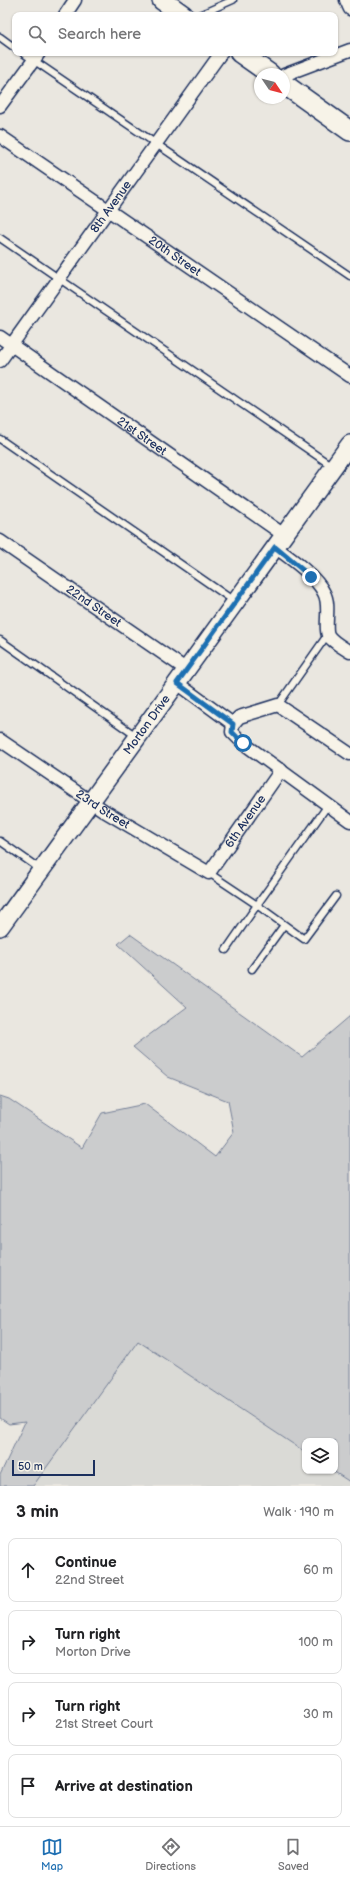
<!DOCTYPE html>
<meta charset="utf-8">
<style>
body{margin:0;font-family:"Balsamiq Sans",sans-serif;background:#f2f2f2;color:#202124}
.controls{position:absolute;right:12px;bottom:12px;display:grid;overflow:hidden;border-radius:8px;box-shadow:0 1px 3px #0004}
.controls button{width:36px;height:36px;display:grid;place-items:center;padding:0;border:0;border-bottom:1px solid #e0e0e0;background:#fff;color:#202124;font:20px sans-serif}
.compass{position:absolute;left:254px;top:68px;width:36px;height:36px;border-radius:50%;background:#fff;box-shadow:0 1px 3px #0004;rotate:125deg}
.scale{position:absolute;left:12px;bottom:10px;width:83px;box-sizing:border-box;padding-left:4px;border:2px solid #1b2f5e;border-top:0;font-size:11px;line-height:14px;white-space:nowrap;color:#1b2f5e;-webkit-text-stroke:3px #f7f3e8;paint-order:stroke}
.stop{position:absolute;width:12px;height:12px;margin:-9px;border:3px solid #1f6fb2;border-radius:50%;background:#fff}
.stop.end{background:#1f6fb2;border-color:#fff;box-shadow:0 1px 4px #0008}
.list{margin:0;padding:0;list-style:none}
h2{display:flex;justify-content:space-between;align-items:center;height:52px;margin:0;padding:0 16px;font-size:17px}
h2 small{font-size:13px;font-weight:400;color:#757577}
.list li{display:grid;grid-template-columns:26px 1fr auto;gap:12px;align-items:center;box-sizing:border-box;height:64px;margin:0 8px 8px;padding:0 8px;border:1px solid #e0e0e0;border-radius:8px}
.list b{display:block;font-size:15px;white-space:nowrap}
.list p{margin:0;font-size:13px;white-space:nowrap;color:#757577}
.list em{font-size:13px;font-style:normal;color:#757577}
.icon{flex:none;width:22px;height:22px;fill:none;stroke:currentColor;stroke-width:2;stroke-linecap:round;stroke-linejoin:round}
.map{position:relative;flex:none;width:350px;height:1486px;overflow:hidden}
.search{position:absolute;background:#fff;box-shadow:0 1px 3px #0004;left:12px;right:12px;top:12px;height:44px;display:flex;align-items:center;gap:10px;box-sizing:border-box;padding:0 14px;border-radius:8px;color:#757577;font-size:15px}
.sheet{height:340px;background:#fff}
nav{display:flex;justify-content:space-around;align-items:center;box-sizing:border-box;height:56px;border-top:1px solid #e0e0e0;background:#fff;font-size:11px;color:#757577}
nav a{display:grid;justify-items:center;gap:2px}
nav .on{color:#1f6fb2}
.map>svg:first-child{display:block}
</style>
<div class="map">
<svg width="350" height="1486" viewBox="0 0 350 1486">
<rect width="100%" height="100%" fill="#eae7e0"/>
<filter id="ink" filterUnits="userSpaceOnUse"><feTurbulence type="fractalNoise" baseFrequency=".025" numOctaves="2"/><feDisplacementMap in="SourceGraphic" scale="8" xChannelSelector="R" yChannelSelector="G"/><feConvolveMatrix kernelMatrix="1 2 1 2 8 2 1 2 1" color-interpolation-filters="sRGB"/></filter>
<g filter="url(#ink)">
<!-- built -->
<path fill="#dadad6" d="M128,1334L305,1452V1471H333L350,1482V1486H23Z"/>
<!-- green -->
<path fill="#cbcccd" stroke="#737e96" d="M130,934L302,1057L350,1016V1482L333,1471H335V1441H305V1452L138,1341L33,1486H0V1475L25,1422L9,1424L0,1418V1096L9,1099L82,1148L102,1113L145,1104L215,1157L234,1132L228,1101L168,1077L133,1047L187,1007L118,944Z"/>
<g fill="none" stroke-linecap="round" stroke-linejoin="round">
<!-- lane casing -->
<g stroke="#1b2f5e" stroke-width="9">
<g id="lane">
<path d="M199,15L233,0"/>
<path d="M0,37L15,48"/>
<path d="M23,53L350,276"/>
<path d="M0,238L332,466"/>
<path d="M0,439L234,601"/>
<path d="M0,640L136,736"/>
<path d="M278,705L328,634"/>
<path d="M0,841L40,869"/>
<path d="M209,873L257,905L328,805"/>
<path d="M226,950L257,905L304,939L336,896"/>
<path d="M252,969L284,925"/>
</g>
</g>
<!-- street casing -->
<g stroke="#1b2f5e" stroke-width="15">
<g id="street">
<path d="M346,0L350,9"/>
<path d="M65,15L75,0"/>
<path d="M284,75L350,50"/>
<path d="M0,106L39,53"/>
<path id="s1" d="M0,136L350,376"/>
<path id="s2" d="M0,337L284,535"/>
<path id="s3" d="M0,361L221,53"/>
<path id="s4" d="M0,541L187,670"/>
<path d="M275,547C290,558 316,576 324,593C331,605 324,626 328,635C332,642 344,648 350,652"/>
<path d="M177,683L233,724L232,732L243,743L350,821"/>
<path d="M233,724L239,717L278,705L350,754"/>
<path id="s5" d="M0,740L106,812L209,873L281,770"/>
</g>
</g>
<!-- secondary casing -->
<g stroke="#1b2f5e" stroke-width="20">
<g id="secondary">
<path id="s6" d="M0,927L350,444"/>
</g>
</g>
<!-- primary casing -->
<g stroke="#1b2f5e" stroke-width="22">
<g id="primary">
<path d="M162,0L183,15"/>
<path d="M240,53L270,74"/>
<path d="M284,84L350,131"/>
</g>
</g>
<!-- lane -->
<use href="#lane" stroke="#f7f3e8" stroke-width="6"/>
<!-- street -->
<use href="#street" stroke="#f7f3e8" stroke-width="12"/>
<!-- secondary -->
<use href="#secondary" stroke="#f7f3e8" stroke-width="17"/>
<!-- primary -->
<use href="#primary" stroke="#f7f3e8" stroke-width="19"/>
</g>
</g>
<g fill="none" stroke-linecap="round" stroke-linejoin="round" filter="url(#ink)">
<!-- route -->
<path stroke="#1f6fb2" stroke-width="5" d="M243,743L232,732L233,724L177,683L275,547L311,577"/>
</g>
<g text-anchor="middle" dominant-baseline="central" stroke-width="4" stroke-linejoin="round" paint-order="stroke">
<!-- street labels -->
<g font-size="12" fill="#1b2f5e" stroke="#f7f3e8">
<text stroke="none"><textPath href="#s3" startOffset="190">8th Avenue</textPath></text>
<text stroke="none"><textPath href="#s1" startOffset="212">20th Street</textPath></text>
<text stroke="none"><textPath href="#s2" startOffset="173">21st Street</textPath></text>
<text stroke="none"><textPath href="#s4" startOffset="114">22nd Street</textPath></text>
<text stroke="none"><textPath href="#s6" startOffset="250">Morton Drive</textPath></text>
<text stroke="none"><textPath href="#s5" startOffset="124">23rd Street</textPath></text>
<text stroke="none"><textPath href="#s5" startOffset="311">6th Avenue</textPath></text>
</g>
</g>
</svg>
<div class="controls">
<button><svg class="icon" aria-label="layers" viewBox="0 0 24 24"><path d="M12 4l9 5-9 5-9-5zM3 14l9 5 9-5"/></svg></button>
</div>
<svg class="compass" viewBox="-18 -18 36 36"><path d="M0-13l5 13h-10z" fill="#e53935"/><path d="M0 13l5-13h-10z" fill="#757577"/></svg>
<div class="scale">50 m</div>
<div class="stop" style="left:243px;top:743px"></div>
<div class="stop end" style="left:311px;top:577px"></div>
<div class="search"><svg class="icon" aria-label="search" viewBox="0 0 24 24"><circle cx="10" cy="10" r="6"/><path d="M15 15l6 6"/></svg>Search here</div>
</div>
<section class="sheet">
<h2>3 min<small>Walk · 190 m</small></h2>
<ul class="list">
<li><svg class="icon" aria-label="ahead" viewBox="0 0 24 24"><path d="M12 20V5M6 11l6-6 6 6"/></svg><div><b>Continue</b><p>22nd Street</p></div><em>60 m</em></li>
<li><svg class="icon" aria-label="right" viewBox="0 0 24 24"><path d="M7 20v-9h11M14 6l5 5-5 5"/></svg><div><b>Turn right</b><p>Morton Drive</p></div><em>100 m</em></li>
<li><svg class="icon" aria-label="right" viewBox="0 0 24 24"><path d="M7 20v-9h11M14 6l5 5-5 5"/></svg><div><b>Turn right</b><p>21st Street Court</p></div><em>30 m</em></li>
<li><svg class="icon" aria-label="arrive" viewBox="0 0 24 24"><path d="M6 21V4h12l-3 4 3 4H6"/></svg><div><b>Arrive at destination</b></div></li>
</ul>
</section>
<nav>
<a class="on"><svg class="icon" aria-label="map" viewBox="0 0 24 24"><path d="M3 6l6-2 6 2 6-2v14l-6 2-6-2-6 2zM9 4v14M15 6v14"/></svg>Map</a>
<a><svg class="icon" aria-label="directions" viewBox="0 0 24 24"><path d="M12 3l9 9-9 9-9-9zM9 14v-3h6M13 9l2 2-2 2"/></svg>Directions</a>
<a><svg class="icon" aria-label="saved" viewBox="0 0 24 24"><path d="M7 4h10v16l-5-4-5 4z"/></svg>Saved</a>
</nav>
